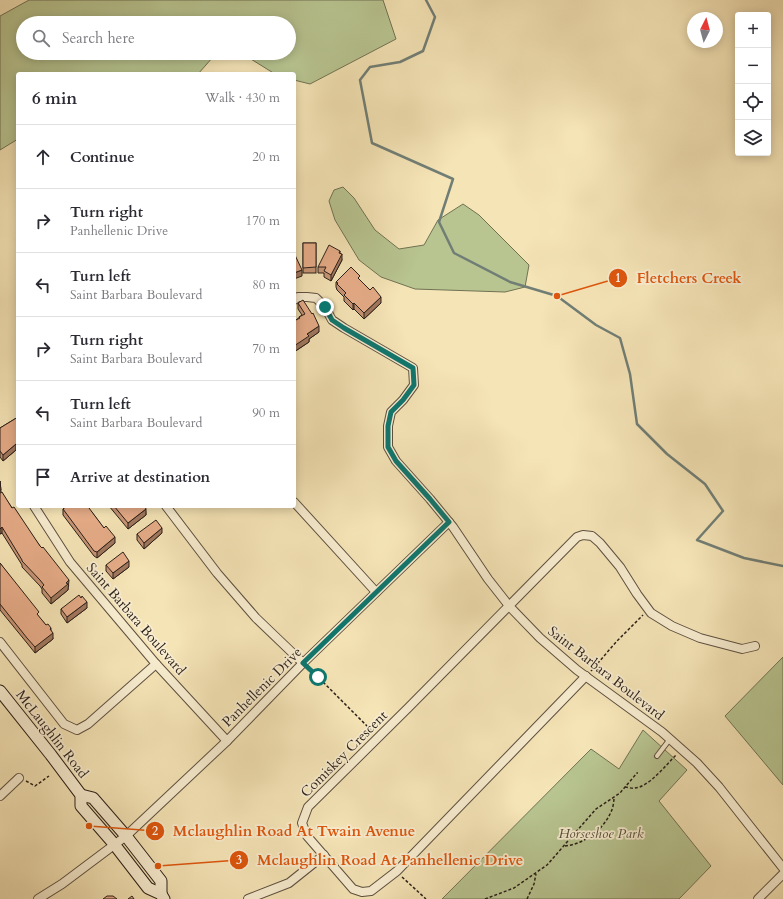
<!DOCTYPE html>
<meta charset="utf-8">
<style>
body{margin:0;font-family:Cardo,serif;background:#f7f7f7;color:#2b2b33}
.controls{position:absolute;right:12px;top:12px;display:grid;overflow:hidden;border-radius:4px;box-shadow:0 2px 10px #0003}
.controls button{width:36px;height:36px;display:grid;place-items:center;padding:0;border:0;border-bottom:1px solid #e1e1e2;background:#fff;color:#2b2b33;font:20px sans-serif}
.compass{position:absolute;left:687px;top:12px;width:36px;height:36px;border-radius:50%;background:#fff;box-shadow:0 2px 10px #0003;rotate:6deg}
.stop{position:absolute;width:12px;height:12px;margin:-9px;border:3px solid #0f766e;border-radius:50%;background:#fff}
.stop.end{background:#0f766e;border-color:#fff;box-shadow:0 1px 4px #0008}
.list{margin:0;padding:0;list-style:none}
h2{display:flex;justify-content:space-between;align-items:center;height:52px;margin:0;padding:0 16px;font-size:17px}
h2 small{font-size:13px;font-weight:400;color:#7c7c81}
.list li{display:grid;grid-template-columns:26px 1fr auto;gap:12px;align-items:center;box-sizing:border-box;height:64px;padding:0 16px;border-top:1px solid #e1e1e2}
.list b{display:block;font-size:15px;white-space:nowrap}
.list p{margin:0;font-size:13px;white-space:nowrap;color:#7c7c81}
.list em{font-size:13px;font-style:normal;color:#7c7c81}
.icon{flex:none;width:22px;height:22px;fill:none;stroke:currentColor;stroke-width:2;stroke-linecap:round;stroke-linejoin:round}
.map{position:relative;flex:none;width:783px;height:899px;overflow:hidden}
.search{position:absolute;background:#fff;box-shadow:0 2px 10px #0003;left:16px;top:16px;width:280px;height:44px;display:flex;align-items:center;gap:10px;box-sizing:border-box;padding:0 14px;border-radius:22px;color:#7c7c81;font-size:15px}
.panel{position:absolute;background:#fff;box-shadow:0 2px 10px #0003;left:16px;top:72px;width:280px;height:436px;border-radius:4px}
.map>svg:first-child{display:block}
</style>
<div class="map">
<svg width="783" height="899" viewBox="0 0 783 899">
<rect width="100%" height="100%" fill="#f5e4b6"/>
<filter id="stains"><feTurbulence type="fractalNoise" baseFrequency=".005" numOctaves="4"/><feColorMatrix values="0 0 0 0 .2 0 0 0 0 .09 0 0 0 0 .02 0 0 0 .5 -.17"/></filter>
<radialGradient id="worn" r=".72"><stop offset=".6" stop-color="#630" stop-opacity="0"/><stop offset="1" stop-color="#630" stop-opacity=".3"/></radialGradient>
<!-- green -->
<g fill="#b8c591" stroke="#717254" fill-rule="evenodd">
<path d="M29,0H383L396,39L310,84L294,80V74H275L246,56L213,57L198,74H18V139L0,150V16ZM23,23H289V53H23Z"/>
<path d="M343,187L354,198L375,230L399,249L424,245L438,220L463,204L479,215L529,265L525,287L505,292L415,289L381,277L359,260L335,220L329,201L334,190Z"/>
<path d="M783,657V785L725,716Z"/>
<path d="M643,730L687,770L659,801L711,866L679,899H442L591,749L619,769Z"/>
</g>
<g fill="none" stroke-linecap="round" stroke-linejoin="round">
<!-- stream -->
<path stroke="#707e76" stroke-width="2.5" d="M426,0L435,17L423,51L400,62L370,67L360,80L372,143L453,179L439,222L454,253L510,282L557,296L596,325L620,338L630,374L637,424L667,454L705,484L723,511L697,540L744,558L783,566"/>
<!-- lane casing -->
<g stroke="#5d5040" stroke-width="6">
<path id="lane" d="M657,756L670,739"/>
</g>
<!-- street casing -->
<g stroke="#5d5040" stroke-width="10">
<g id="street">
<path d="M294,300L298,297H307L316,298L325,307L332,320L344,328L413,368L414,385L403,400L391,412L388,426V447L396,461L430,499L453,527L488,579L510,607L540,638L577,670L662,732L697,763L719,787L783,868"/>
<path d="M294,502L376,592"/>
<path d="M34,506L70,562L156,664L227,741"/>
<path d="M166,506L217,573L256,618L303,663"/>
<path d="M0,642L64,724L77,730L88,724L156,664"/>
<path d="M586,676L397,871L371,891L362,892L353,889L307,836L302,823L308,807L408,708L577,537L583,535L592,536L600,543L620,567L637,594L651,613L672,626L700,638L742,649L755,646"/>
<path d="M0,796L19,778"/>
<path d="M38,899L62,884L126,836L227,741L303,663L449,522"/>
<path d="M248,899L289,883L324,855"/>
<path d="M758,899L783,874"/>
</g>
</g>
<!-- secondary casing -->
<g stroke="#2a1f18" stroke-width="13">
<g id="secondary">
<path d="M0,691L51,755L81,795V806L114,844L148,888L161,894L164,899"/>
<path d="M81,795L93,798L126,836L161,881V894"/>
</g>
</g>
<!-- path -->
<g stroke="#2a1f18" stroke-width="1.5" stroke-dasharray="3 2" stroke-linecap="butt">
<path d="M309,668L373,732"/>
<path d="M591,671L617,641L643,615"/>
<path d="M26,781L35,786L49,776"/>
<path d="M625,787C628,787 632,789 635,788C649,787 666,765 676,755"/>
<path d="M565,846C584,844 603,830 611,812C613,808 614,802 614,797"/>
<path d="M402,877L426,899"/>
<path d="M485,899L514,888L547,865L596,809L620,793L637,773H638"/>
<path d="M527,899L534,884L536,874"/>
</g>
<!-- lane -->
<use href="#lane" stroke="#f8edd0" stroke-width="4"/>
<!-- street -->
<use href="#street" stroke="#f8edd0" stroke-width="8"/>
<!-- secondary -->
<use href="#secondary" stroke="#f8edd0" stroke-width="11"/>
</g>
<!-- wall -->
<g fill="#c69475" stroke="#2a1f18">
<rect x="303" y="243" width="13" height="30"/>
<path d="M340,253L342,260L331,281L324,277V273H318V267Z"/>
<path d="M360,280L381,303L364,319L354,309L353,310L344,301V297L337,290L336,287V282Z"/>
<path d="M298,303L319,332L309,339V342L294,352V321L299,318V317L302,315L298,309Z"/>
<path d="M18,417V451H17L16,450L3,461L0,457V428Z"/>
<path d="M0,481L1,492L12,508L40,546L69,586L68,587V590L51,604L42,593V589L40,586L22,567V565L2,533L0,534Z"/>
<path d="M109,506H145L146,515L128,529Z"/>
<path d="M63,509L91,511L115,543L97,558L94,556L63,515Z"/>
<path d="M162,533L144,549L137,540V534Z"/>
<path d="M0,563L39,617L51,631L53,639L35,653L27,643L0,610Z"/>
<path d="M106,565L129,567L113,579L106,571Z"/>
<path d="M81,598L87,608L67,623L61,614V609Z"/>
</g>
<!-- shaded-wall -->
<g fill="#a1785f" stroke="#2a1f18">
<path d="M340,251V257L342,254V260L331,281V275Z"/>
<path d="M302,270V276L294,279V273Z"/>
<path d="M381,297V303L364,319V313Z"/>
<path d="M354,303V309L353,310V304Z"/>
<path d="M319,326V332L309,339V342L294,352V346L307,334Z"/>
<path d="M16,444V450L3,461V455Z"/>
<rect x="17" y="445" width="1" height="6"/>
<path d="M146,509V515L128,529V523Z"/>
<path d="M2,527V533L0,534V529Z"/>
<path d="M162,528V533L144,549V543Z"/>
<path d="M115,537V543L97,558V552Z"/>
<path d="M129,561V567L113,579V573Z"/>
<path d="M69,580L68,590L51,604V598Z"/>
<path d="M87,602V608L67,623V617Z"/>
<path d="M51,628V634L53,633V639L35,653V647Z"/>
</g>
<!-- building -->
<g fill="#e6ac88" stroke="#2a1f18">
<path d="M303,243H316V267L303,268Z"/>
<path d="M329,245L340,251L339,253L342,254L331,275L324,271L326,267H318Z"/>
<path d="M294,253L302,270L294,273Z"/>
<path d="M351,267L360,276L358,278L370,290L373,287L381,297L364,313L354,303L353,304L344,295L346,293L337,284L338,283L336,282Z"/>
<path d="M303,300L312,314L313,313L319,326L307,334L309,336L294,346V321L300,318L299,317L305,314L298,303Z"/>
<path d="M18,417V445H17L16,444L3,455L0,451V428Z"/>
<path d="M0,481L1,490H0Z"/>
<path d="M2,492L12,508L14,507L40,546L42,548L43,547L69,580L66,583L68,584L51,598L42,587L44,585L40,580L22,561V560L2,527L0,529V493Z"/>
<path d="M67,506H90L91,507L89,508L104,528L106,526L115,537L97,552L94,551L63,509Z"/>
<path d="M114,506H145L146,509L128,523Z"/>
<path d="M156,520L162,528L144,543L137,534Z"/>
<path d="M123,552L129,561L113,573L106,565Z"/>
<path d="M0,563L39,612L37,614L46,625L48,624L51,628L50,629L53,633L35,647L27,638L0,604Z"/>
<path d="M79,595L81,598L82,596L87,602L67,617L61,609Z"/>
<path d="M107,896H113L117,899H103Z"/>
<path d="M132,896L134,899H128Z"/>
</g>
<g fill="none" stroke-linecap="round" stroke-linejoin="round">
<!-- route -->
<path stroke="#0f766e" stroke-width="5" d="M318,677L303,663L449,522L430,499L396,461L388,447V426L391,412L403,400L414,385L413,368L344,328L332,320L325,307"/>
</g>
<g text-anchor="middle" dominant-baseline="central" stroke-width="3.5" stroke-linejoin="round" paint-order="stroke">
<!-- street labels -->
<g font-size="14" fill="#2a1f18" stroke="#f8edd0">
<text transform="translate(136 619) rotate(49)">Saint Barbara Boulevard</text>
<text transform="translate(606 673) rotate(38)">Saint Barbara Boulevard</text>
<text transform="translate(262 687) rotate(-45)">Panhellenic Drive</text>
<text transform="translate(52 734) rotate(52)">McLaughlin Road</text>
<text transform="translate(344 754) rotate(-45)">Comiskey Crescent</text>
</g>
<!-- park labels -->
<g font-size="14" font-style="italic" fill="#55513c" stroke="#f8edd0">
<text x="601" y="833">Horseshoe Park</text>
</g>
</g>
<!-- callouts -->
<path fill="none" stroke="#de560d" stroke-width="1.5" d="M557 296L618 278M89 826L155 831M158 866L239 860"/>
<g fill="#de560d" stroke="#f8edd0" stroke-width="1.5">
<circle cx="557" cy="296" r="4"/>
<circle cx="89" cy="826" r="4"/>
<circle cx="158" cy="866" r="4"/>
<circle cx="618" cy="278" r="10"/>
<circle cx="155" cy="831" r="10"/>
<circle cx="239" cy="860" r="10"/>
</g>
<g font-size="12" text-anchor="middle" font-weight="bold" fill="#fff">
<text x="618" y="282">1</text>
<text x="155" y="835">2</text>
<text x="239" y="864">3</text>
</g>
<g font-size="15" text-anchor="middle" font-weight="bold" fill="#de560d" stroke="#f8edd0" stroke-width="3.5" stroke-linejoin="round" paint-order="stroke">
<text x="689" y="283">Fletchers Creek</text>
<text x="294" y="836">Mclaughlin Road At Twain Avenue</text>
<text x="390" y="865">Mclaughlin Road At Panhellenic Drive</text>
</g>
<rect width="100%" height="100%" filter="url(#stains)"/>
<rect width="100%" height="100%" fill="url(#worn)"/>
</svg>
<div class="controls">
<button>+</button>
<button>−</button>
<button><svg class="icon" aria-label="locate" viewBox="0 0 24 24"><circle cx="12" cy="12" r="6"/><path d="M12 2v4M12 18v4M2 12h4M18 12h4"/></svg></button>
<button><svg class="icon" aria-label="layers" viewBox="0 0 24 24"><path d="M12 4l9 5-9 5-9-5zM3 14l9 5 9-5"/></svg></button>
</div>
<svg class="compass" viewBox="-18 -18 36 36"><path d="M0-13l5 13h-10z" fill="#e53935"/><path d="M0 13l5-13h-10z" fill="#7c7c81"/></svg>
<div class="stop" style="left:318px;top:677px"></div>
<div class="stop end" style="left:325px;top:307px"></div>
<div class="search"><svg class="icon" aria-label="search" viewBox="0 0 24 24"><circle cx="10" cy="10" r="6"/><path d="M15 15l6 6"/></svg>Search here</div>
<section class="panel">
<h2>6 min<small>Walk · 430 m</small></h2>
<ul class="list">
<li><svg class="icon" aria-label="ahead" viewBox="0 0 24 24"><path d="M12 20V5M6 11l6-6 6 6"/></svg><div><b>Continue</b></div><em>20 m</em></li>
<li><svg class="icon" aria-label="right" viewBox="0 0 24 24"><path d="M7 20v-9h11M14 6l5 5-5 5"/></svg><div><b>Turn right</b><p>Panhellenic Drive</p></div><em>170 m</em></li>
<li><svg class="icon" aria-label="left" viewBox="0 0 24 24"><path d="M17 20v-9H6M10 6l-5 5 5 5"/></svg><div><b>Turn left</b><p>Saint Barbara Boulevard</p></div><em>80 m</em></li>
<li><svg class="icon" aria-label="right" viewBox="0 0 24 24"><path d="M7 20v-9h11M14 6l5 5-5 5"/></svg><div><b>Turn right</b><p>Saint Barbara Boulevard</p></div><em>70 m</em></li>
<li><svg class="icon" aria-label="left" viewBox="0 0 24 24"><path d="M17 20v-9H6M10 6l-5 5 5 5"/></svg><div><b>Turn left</b><p>Saint Barbara Boulevard</p></div><em>90 m</em></li>
<li><svg class="icon" aria-label="arrive" viewBox="0 0 24 24"><path d="M6 21V4h12l-3 4 3 4H6"/></svg><div><b>Arrive at destination</b></div></li>
</ul>
</section>
</div>
